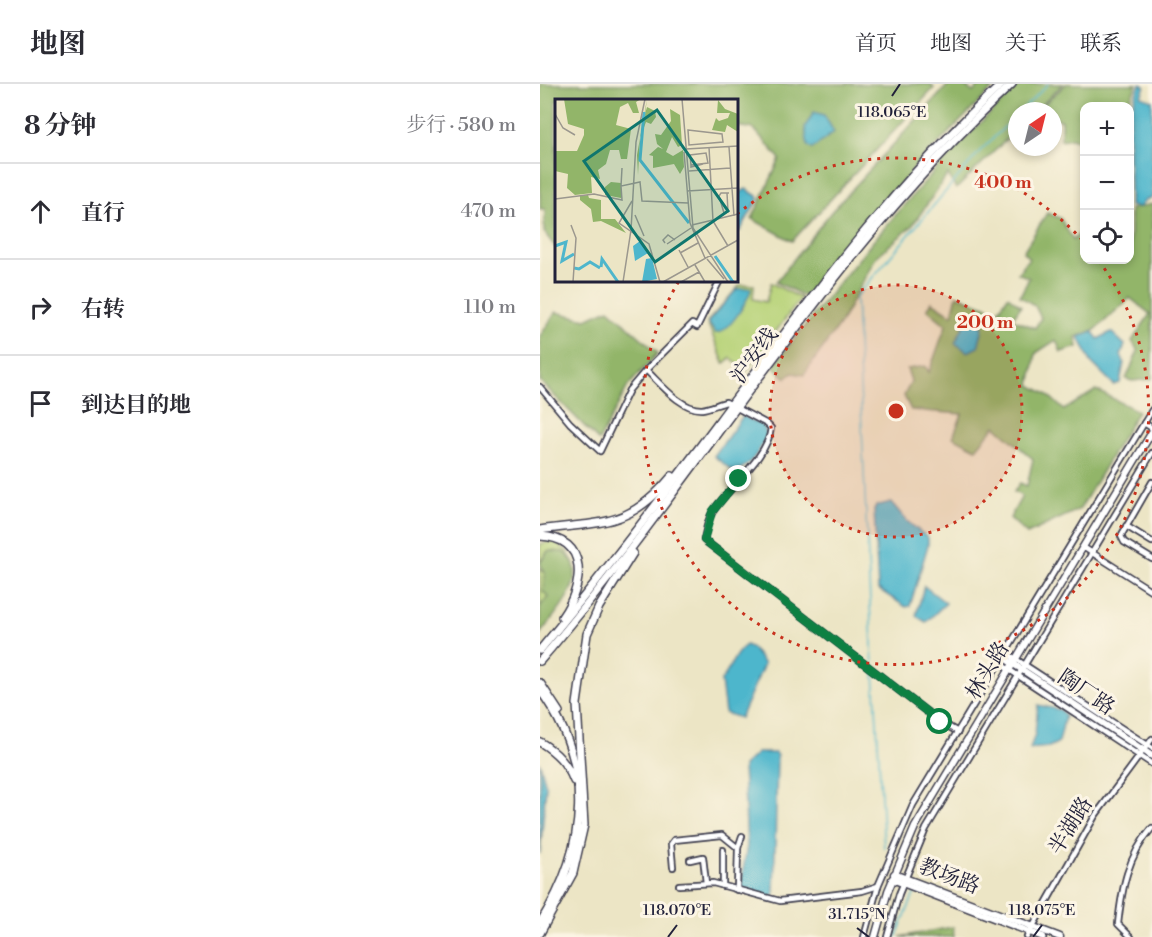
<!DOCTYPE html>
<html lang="zh">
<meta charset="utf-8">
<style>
body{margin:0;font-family:"Libre Bodoni","Noto Serif SC",serif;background:#f7f7f7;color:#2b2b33}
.controls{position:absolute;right:18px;top:18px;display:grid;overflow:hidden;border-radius:12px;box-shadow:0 3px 9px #0003}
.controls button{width:54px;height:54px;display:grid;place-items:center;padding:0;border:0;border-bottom:2px solid #e1e1e2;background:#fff;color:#2b2b33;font:30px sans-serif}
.compass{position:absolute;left:468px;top:18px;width:54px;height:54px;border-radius:50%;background:#fff;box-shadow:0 3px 9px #0003;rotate:35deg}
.stop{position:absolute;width:18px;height:18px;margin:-14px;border:4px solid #0b8043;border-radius:50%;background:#fff}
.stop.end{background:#0b8043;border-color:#fff;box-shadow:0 2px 6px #0008}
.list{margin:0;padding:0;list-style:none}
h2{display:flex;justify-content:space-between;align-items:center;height:78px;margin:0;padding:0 24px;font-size:26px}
h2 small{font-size:20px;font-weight:400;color:#7c7c81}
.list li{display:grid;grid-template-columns:39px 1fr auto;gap:18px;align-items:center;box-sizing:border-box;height:96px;padding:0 24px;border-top:2px solid #e1e1e2}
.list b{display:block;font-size:22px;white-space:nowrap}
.list em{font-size:20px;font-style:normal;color:#7c7c81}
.icon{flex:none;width:33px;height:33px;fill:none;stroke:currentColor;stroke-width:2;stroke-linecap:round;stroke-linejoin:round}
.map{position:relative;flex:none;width:612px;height:853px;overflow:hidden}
header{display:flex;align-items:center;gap:36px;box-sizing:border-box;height:84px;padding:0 30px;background:#fff;border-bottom:2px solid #e1e1e2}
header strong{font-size:28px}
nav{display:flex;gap:33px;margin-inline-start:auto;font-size:21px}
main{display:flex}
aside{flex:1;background:#fff}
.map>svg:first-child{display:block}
</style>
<header>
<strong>地图</strong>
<nav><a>首页</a><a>地图</a><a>关于</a><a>联系</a></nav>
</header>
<main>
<aside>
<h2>8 分钟<small>步行 · 580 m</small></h2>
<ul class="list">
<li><svg class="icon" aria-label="ahead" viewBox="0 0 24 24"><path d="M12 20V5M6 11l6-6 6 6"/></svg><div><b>直行</b></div><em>470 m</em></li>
<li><svg class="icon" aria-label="right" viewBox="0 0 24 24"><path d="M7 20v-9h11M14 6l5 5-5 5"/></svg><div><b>右转</b></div><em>110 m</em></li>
<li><svg class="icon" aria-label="arrive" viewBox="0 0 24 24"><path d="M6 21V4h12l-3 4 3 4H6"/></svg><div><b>到达目的地</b></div></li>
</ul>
</aside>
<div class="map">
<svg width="612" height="853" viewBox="0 0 612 853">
<rect width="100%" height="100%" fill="#fcf5e5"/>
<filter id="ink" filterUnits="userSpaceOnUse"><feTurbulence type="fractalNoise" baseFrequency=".0167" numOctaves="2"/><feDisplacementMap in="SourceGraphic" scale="12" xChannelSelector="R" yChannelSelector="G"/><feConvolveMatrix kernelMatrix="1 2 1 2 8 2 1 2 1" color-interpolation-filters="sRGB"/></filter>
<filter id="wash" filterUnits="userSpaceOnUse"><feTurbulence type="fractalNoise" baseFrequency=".008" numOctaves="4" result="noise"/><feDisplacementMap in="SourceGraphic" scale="24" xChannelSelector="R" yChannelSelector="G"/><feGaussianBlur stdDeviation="1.35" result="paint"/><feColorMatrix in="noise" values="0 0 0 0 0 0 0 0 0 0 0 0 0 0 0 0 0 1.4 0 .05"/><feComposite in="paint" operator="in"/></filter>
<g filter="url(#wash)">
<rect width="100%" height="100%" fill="#ece5c5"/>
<!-- green -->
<g fill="#b8d379" stroke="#6d7a5a" stroke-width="1.5">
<path d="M231,199L261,214L206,287L191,274L184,279L167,238L200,201H214L213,215L226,218Z"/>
<path d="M13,457L27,467L33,478L24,468L8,467L0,478V460Z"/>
<path d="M0,484L5,490L4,507L9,512L0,523Z"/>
</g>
<!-- forest -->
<g fill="#92b569" stroke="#5a6c52" stroke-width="1.5">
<path d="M0,0H390L394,4L252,157L212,135L240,75L214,45L197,42L196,16H16V164L4,148L5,125H0Z"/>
<path d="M409,0H422L433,8L442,0H457L379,79L266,213L236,198L291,128Z"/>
<path d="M481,0H523L495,27H477V45L416,105L408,90L372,142L336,173L301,238L264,291L253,289L246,294L233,282C311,183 388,85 481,0Z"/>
<path d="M526,0H597L587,22H544V59L532,54L521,56V36L513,34V27H507L503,21Z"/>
<path d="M612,120V295L592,297L586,295L598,267L592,257L610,230L590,214L555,246L536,253L538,263L521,268L516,256L496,269L490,301L507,310L524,326L556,306L598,327L540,425L487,450L470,434L482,412L474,408L480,399L487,402L493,375L455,342L436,365L413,353L422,330L371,326L364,312L371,297L367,285L385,282L389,288L406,241L387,225L392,218L412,231L417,211L458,227L468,212L481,222L472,235L495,244L501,234L495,222L480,212L489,194L478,189L489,174L483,168L507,129L520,134L533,156L544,145V176H590V125Z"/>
<path d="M69,225L118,269L88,302L59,357L0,297V252L16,228L46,235Z"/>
<path d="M8,467L23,468C26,471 32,475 33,478C44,502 12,533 0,550V523L8,512L3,507L5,490L0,479Z"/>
<path d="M413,843L414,853H360Z"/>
</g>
<!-- water -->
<g fill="#4eb6cc" stroke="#386c84" stroke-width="1.5">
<path d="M600,0L605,2L601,12L612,16V114L605,116L600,123L590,122C591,81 582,37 600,0Z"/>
<path d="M274,28L284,31L294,48L272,65L268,62L265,43Z"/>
<path d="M206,105L217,112L218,115L200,147L197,146V110Z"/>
<path d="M211,204C210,215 187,251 175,249L168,238L197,205Z"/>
<path d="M428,233L443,243L438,263L428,268L415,259Z"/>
<path d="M553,248L558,255L571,248L585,261L581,271L584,278L580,299L574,301L551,278L539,253Z"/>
<path d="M203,332L224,342L227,352C219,367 211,382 194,388L174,372Z"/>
<path d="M351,418L367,437L388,454V461L370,522L366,523L338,505L334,425L336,422Z"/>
<path d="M384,502L406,519L386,538L376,532Z"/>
<path d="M206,561L212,564L224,580L200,634L185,629L181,597C190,586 194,569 206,561Z"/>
<path d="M498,621L521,626L525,632L519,658L509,663L490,665L495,650Z"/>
<path d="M217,669H235L237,672L234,812L229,815L200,805L207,762L203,682Z"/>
<path d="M0,679L6,702L0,770Z"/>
</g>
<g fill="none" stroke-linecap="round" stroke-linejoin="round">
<!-- stream -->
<g stroke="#4eb6cc" stroke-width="1.5">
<path d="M481,27L508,0"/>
<path d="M333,584L316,213L440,67L477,31"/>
<path d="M334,588L344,764"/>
<path d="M356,853L375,808"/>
</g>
</g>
</g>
<g filter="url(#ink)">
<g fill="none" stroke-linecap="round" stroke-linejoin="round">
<!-- minor casing -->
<g stroke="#403f50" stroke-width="8">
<g id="minor">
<path d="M106,286L152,240L157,243L180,196"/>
<path d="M0,303L30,339L60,367L89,306L106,286C120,299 141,326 162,325C170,324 178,320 186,318L227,340L231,344C228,374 187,404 172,429C167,437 166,447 164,456L400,638L418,648"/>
<path d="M604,339L612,344"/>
<path d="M612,398L581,452L584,458L612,475"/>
<path d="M586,442L612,458"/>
<path d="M543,463L612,507"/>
<path d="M465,568L612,664"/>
<path d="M459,579L612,680"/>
<path d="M198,764L202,752"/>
<path d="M150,776L163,773L166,799"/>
<path d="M133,783L131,760L134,756L182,751L198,764L197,806"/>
<path d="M139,801L173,799L240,817L322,807L338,802"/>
<path d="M183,802V766"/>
<path d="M324,853L338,802L373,721L612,326"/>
<path d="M347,853L359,810L386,745L612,369"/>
<path d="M487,853L555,732L612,655"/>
<path d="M591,853L578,840C582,804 587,773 612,744"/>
</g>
</g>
<!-- major casing -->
<g stroke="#403f50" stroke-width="9">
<g id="major">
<path d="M463,573L612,672"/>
<path d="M354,790L520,853"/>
<path d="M352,795L503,853"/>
<path d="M335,853L348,807L375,743L612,348"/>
</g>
</g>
<!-- highway casing -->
<g stroke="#403f50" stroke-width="10">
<g id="highway">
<path d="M0,446C62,437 88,445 132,392"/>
<path d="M0,452C50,454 44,502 22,533"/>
<path d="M0,566C62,492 121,415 179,337C267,219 353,101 462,0"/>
<path d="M0,577C162,389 288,169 472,0"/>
<path d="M0,599L19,628"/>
<path d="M0,606C55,681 48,763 0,839"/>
<path d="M0,658C16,668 27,679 34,697"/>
<path d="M0,849L33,789L44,741L37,620L47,550L59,523L93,469"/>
</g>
</g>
<!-- minor -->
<use href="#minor" stroke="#fff" stroke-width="4.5"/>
<!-- major -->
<use href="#major" stroke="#fff" stroke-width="6"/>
<!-- highway -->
<use href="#highway" stroke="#fff" stroke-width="7"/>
</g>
</g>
<g fill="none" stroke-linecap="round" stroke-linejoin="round" filter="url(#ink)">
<!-- route -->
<path stroke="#0b8043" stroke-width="8" d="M199,395L172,428L164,456L400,638"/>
</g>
<!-- ticks -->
<path fill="none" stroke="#22223b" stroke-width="2" d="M352,12L360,0M317,844L329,853M128,853L137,841M493,853L502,841"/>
<!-- distance rings -->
<circle cx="356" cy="327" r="126" fill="#c8321e" fill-opacity=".12"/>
<g fill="none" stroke="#c8321e" stroke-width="3" stroke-dasharray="3 6">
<circle cx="356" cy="327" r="126"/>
<path d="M197 130A253 253 0 0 1 544 158M559 177A253 253 0 1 1 139 197"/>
</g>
<g text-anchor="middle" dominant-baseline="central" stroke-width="6" stroke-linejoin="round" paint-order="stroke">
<!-- street labels -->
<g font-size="21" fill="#22223b" stroke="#fcf5e5">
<text transform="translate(215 272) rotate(-54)">沪安线</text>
<text transform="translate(448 587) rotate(-59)">林头路</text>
<text transform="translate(546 609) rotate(34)">陶厂路</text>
<text transform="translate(531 742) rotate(-58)">半湖路</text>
<text transform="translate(409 793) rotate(21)">教场路</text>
</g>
</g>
<!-- overview -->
<g transform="translate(15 15)">
<rect width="183" height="183" fill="#ece5c5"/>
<path d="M9,0H86L81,3L84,14H78L73,4L65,8L61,26L76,30L72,60H66L64,51H55L51,65L43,71L45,80L36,78L37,94L20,96L12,89L13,75L0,72V52H22L29,36V30L13,25ZM92,0L90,15L92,8L100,12L101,18L96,25L91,23L85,39L83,76L82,56ZM163,1L170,10L183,15V33L172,26L170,33L157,31L161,19L164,22L173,19L175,14H162ZM115,10L125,16L127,46L123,48L117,38L111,53L118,57L128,51L129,68L125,75L119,65L98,69V57L94,56L103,48L108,50L102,45L100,35L106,36L116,22ZM56,83L66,84V99L50,96V88ZM33,96L34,99L46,101V120H60L71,134L46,122L38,123L36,110L25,101V97Z" fill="#92b569"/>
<path d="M85,142L93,154L80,162L78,147ZM97,159L102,180L87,183L91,160Z" fill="#4eb6cc"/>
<path fill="none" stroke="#4eb6cc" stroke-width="3" d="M89,13L85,61L134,124M0,147L11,143L7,162L19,155M160,157L178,183M46,168L47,160L63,183M19,169L24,170L35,163L45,169"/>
<path fill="none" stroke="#9b978e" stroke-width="1.5" d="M127,0L138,129L173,183M0,15L8,29L20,36M133,31L167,35L168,43L134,46ZM154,48L158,122L173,147M174,48L179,117M131,50L183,47M129,53L135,124L150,159M136,66L153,64L151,54L135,56L136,66V68L148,65M134,72L175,69M66,87L67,69M132,92L183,89M172,94L173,113L169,114L164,97L166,94H174M0,100L39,95L67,101L66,87L85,83L87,102L133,104M77,102L64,124L94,145L105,183M80,116L89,137M16,126L21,139L18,183M137,126L183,115M110,144L108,141L113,136L120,141M112,145L136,129M124,151L133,168M125,154L143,144M152,160L169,180M140,166L150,183M68,183L76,131L81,43L90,0M108,183L183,141M126,183L144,173"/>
<path fill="#0f766e" fill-opacity="0.15" stroke="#0f766e" stroke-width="3" d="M102,11L173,112L100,163L29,62Z"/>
<rect width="183" height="183" fill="none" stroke="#22223b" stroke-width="3"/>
</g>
<g font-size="15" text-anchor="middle" fill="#22223b" stroke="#fcf5e5" stroke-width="6" stroke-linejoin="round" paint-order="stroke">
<text x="352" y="33">118.065°E</text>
<text x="137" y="831">118.070°E</text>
<text x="502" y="831">118.075°E</text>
<text x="317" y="835">31.715°N</text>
</g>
<circle cx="356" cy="327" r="9" fill="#c8321e" stroke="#fcf5e5" stroke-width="3"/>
<g font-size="18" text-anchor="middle" font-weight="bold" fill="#c8321e" stroke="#fcf5e5" stroke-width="6" stroke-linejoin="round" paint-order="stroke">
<text x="463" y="104">400 m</text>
<text x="445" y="244">200 m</text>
</g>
</svg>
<div class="controls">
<button>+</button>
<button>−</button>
<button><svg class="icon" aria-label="locate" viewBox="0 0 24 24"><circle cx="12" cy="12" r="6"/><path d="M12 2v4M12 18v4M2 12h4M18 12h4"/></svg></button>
</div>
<svg class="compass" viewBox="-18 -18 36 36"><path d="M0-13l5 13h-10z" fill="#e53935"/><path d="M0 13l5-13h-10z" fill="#7c7c81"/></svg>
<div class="stop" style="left:400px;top:638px"></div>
<div class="stop end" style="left:199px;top:395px"></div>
</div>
</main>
